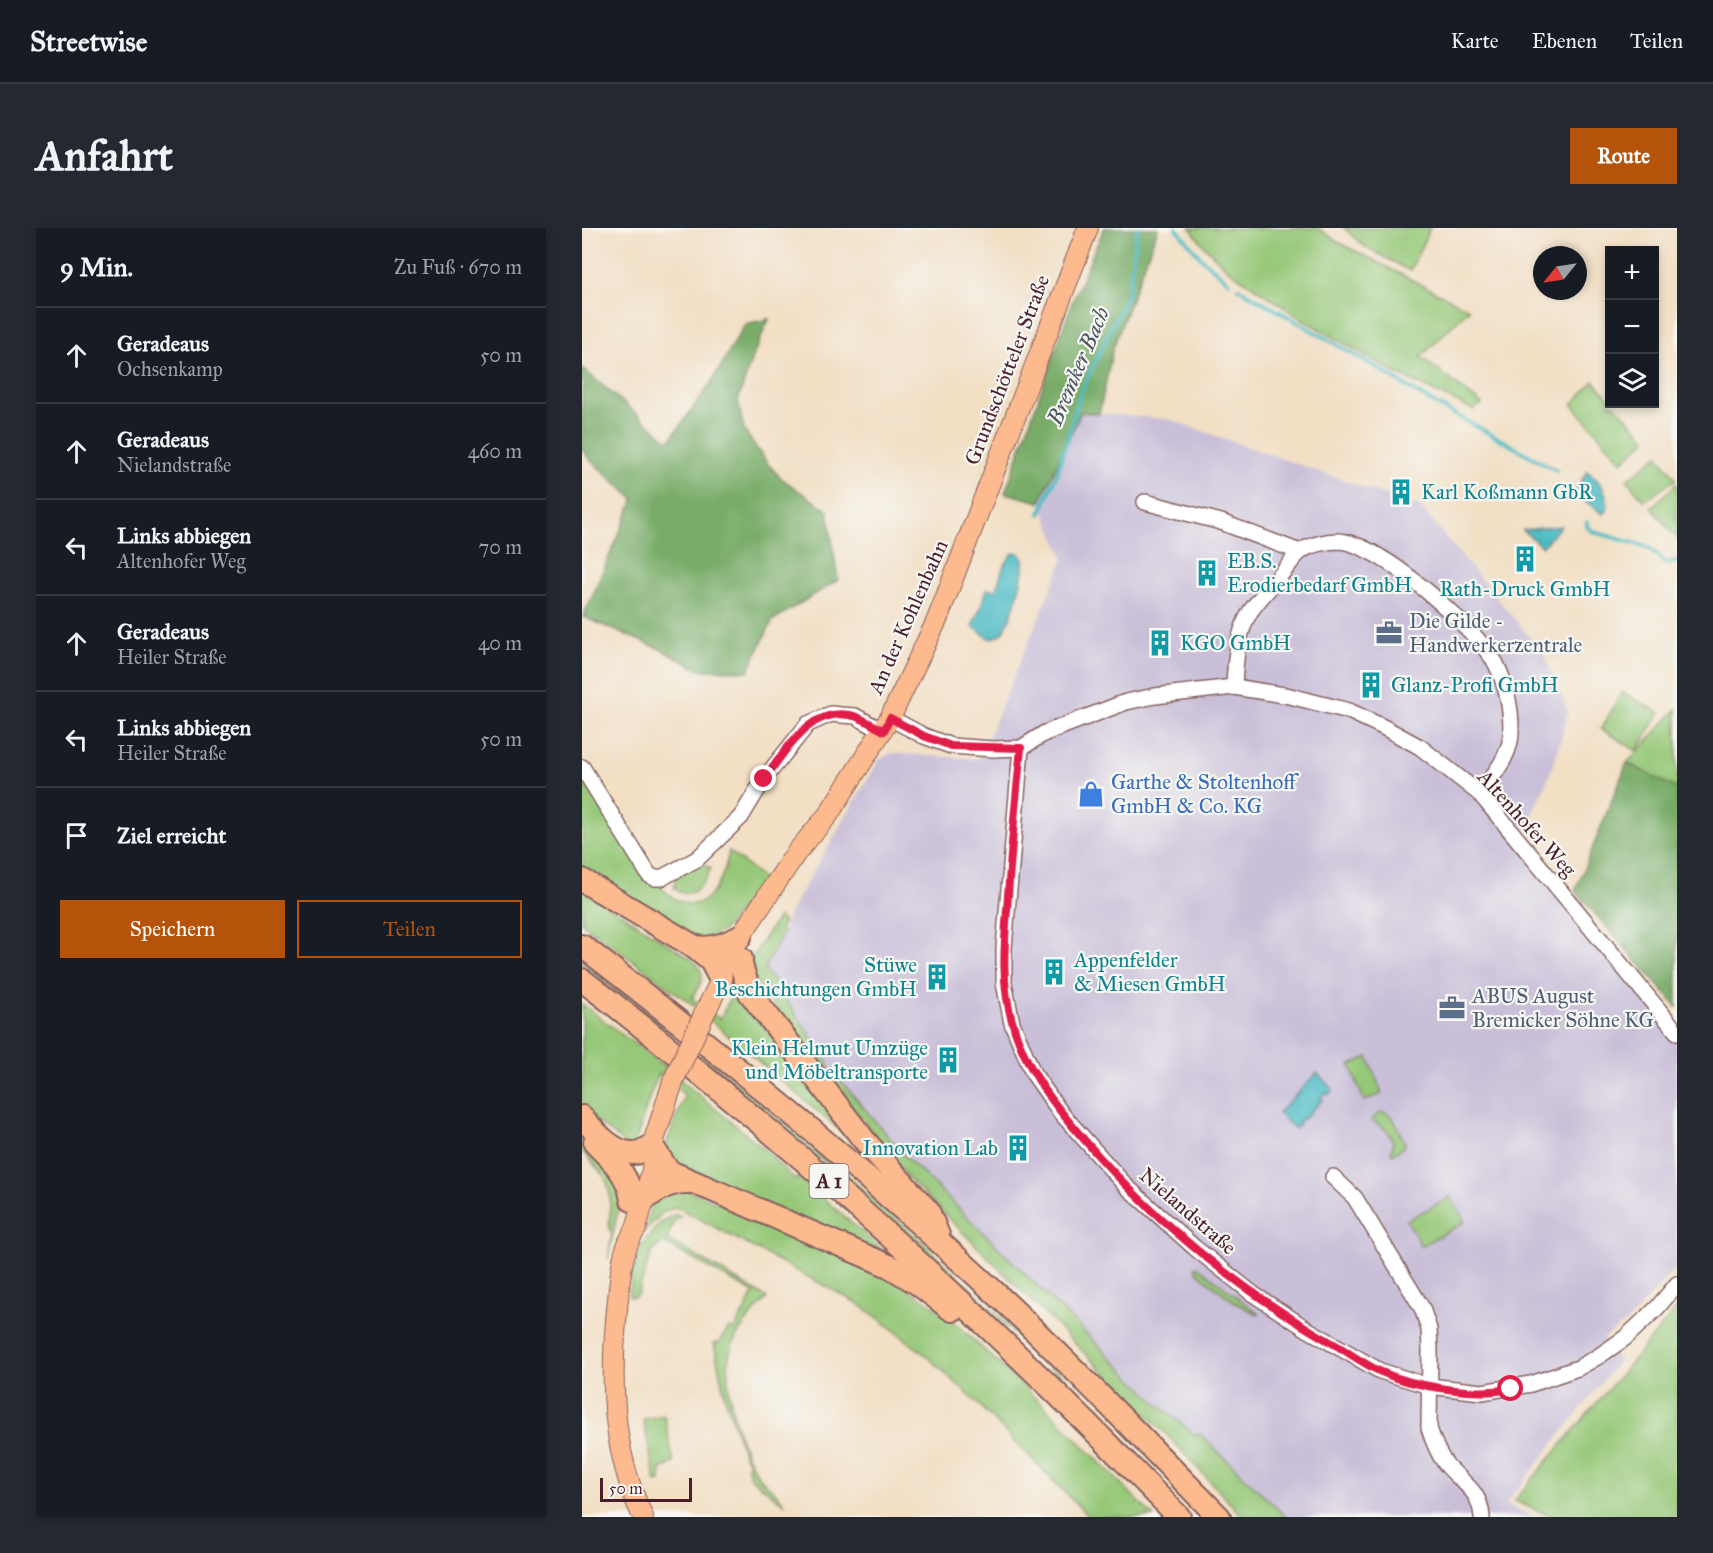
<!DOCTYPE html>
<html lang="de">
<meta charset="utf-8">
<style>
body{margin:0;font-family:"IM FELL Great Primer",serif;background:#242831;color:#f1f3f6}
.controls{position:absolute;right:18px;top:18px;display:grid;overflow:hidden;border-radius:0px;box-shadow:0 3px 9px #0003}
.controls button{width:54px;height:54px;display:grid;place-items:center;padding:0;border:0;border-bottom:2px solid #363941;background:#171b24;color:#f1f3f6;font:30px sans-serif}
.compass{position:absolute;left:951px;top:18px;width:54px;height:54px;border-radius:50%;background:#171b24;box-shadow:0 3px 9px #0003;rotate:240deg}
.scale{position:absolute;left:18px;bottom:15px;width:92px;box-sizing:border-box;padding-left:6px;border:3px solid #4a1f2b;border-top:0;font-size:16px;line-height:21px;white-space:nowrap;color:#4a1f2b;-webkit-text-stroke:4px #f6f6f2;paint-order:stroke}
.stop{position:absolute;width:18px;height:18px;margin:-14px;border:4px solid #e11d48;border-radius:50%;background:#fff}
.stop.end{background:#e11d48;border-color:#fff;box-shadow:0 2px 6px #0008}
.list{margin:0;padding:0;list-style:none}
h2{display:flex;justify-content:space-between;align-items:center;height:78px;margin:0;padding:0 24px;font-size:26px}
h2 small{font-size:20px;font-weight:400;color:#9ea1a6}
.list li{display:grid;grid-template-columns:39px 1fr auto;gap:18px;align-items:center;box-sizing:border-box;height:96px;padding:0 24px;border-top:2px solid #363941}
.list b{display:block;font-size:22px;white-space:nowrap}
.list p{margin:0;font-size:20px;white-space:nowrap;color:#9ea1a6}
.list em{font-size:20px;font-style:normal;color:#9ea1a6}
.actions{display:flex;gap:12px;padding:18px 24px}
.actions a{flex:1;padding:14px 0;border:2px solid #b45309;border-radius:0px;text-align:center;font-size:21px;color:#b45309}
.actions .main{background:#b45309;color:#fff}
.icon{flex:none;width:33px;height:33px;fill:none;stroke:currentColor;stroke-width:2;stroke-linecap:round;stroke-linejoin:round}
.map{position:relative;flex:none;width:1095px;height:1289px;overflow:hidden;border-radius:0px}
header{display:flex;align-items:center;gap:36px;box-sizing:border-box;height:84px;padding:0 30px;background:#171b24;border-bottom:2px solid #363941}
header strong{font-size:28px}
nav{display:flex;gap:33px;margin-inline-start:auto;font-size:21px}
.intro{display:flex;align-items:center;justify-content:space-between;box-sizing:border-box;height:144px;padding:0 36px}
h1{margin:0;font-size:42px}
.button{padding:15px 27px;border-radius:0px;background:#b45309;color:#fff;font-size:21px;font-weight:700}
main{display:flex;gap:36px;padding:0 36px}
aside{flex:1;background:#171b24;border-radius:0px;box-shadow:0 3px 9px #0003}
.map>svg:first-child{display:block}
</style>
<header>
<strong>Streetwise</strong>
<nav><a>Karte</a><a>Ebenen</a><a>Teilen</a></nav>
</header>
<div class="intro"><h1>Anfahrt</h1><a class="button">Route</a></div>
<main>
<aside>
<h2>9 Min.<small>Zu Fuß · 670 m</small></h2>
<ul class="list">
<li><svg class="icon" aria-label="ahead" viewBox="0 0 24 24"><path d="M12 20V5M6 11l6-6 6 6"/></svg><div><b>Geradeaus</b><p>Ochsenkamp</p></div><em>50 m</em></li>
<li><svg class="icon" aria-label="ahead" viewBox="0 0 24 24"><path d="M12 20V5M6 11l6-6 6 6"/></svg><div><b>Geradeaus</b><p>Nielandstraße</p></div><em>460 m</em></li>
<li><svg class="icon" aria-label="left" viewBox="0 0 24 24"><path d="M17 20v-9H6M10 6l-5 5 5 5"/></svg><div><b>Links abbiegen</b><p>Altenhofer Weg</p></div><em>70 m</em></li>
<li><svg class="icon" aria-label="ahead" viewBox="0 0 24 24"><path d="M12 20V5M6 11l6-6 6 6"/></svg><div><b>Geradeaus</b><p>Heiler Straße</p></div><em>40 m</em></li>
<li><svg class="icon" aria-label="left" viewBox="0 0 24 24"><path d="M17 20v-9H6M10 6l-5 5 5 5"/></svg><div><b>Links abbiegen</b><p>Heiler Straße</p></div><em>50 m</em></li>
<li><svg class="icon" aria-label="arrive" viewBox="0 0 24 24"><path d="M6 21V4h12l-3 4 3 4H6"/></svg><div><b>Ziel erreicht</b></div></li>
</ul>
<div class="actions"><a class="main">Speichern</a><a>Teilen</a></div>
</aside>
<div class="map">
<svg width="1095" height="1289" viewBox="0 0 1095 1289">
<rect width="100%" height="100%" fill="#f6f6f2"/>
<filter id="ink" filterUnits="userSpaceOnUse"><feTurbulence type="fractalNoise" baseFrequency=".0167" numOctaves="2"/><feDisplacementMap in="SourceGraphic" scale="12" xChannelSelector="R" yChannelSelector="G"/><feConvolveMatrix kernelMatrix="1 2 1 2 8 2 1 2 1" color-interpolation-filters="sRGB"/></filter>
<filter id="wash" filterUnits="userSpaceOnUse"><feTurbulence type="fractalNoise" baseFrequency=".008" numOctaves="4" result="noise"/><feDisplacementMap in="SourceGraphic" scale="24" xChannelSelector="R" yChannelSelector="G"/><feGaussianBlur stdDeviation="1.35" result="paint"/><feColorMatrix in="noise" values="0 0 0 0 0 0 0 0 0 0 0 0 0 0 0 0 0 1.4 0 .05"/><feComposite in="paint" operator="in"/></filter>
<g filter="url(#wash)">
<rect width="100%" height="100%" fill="#f2dfc4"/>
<!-- industrial -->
<path fill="#c9bfd8" d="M499,184L586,191L838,279L962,426L986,484L973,533L939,614L1095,795V1038L1047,1092L1021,1111L1037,1132L924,1276L952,1289H693L321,926L247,839L182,740L201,705L208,683L297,532L309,525L397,531L482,330L458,274Z"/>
<!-- green -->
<g fill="#96c878" stroke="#707452" stroke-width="1.5">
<path d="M608,0H736L756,14L887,81L839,129L900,176L891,182L813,145L720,91L646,42L623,19Z"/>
<path d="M762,0H848L828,43L783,19Z"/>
<path d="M1012,153L1027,170L1028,176H1032L1065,211L1040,234L990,176Z"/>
<path d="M1076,227L1094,251L1062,273L1045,252Z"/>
<path d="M1094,256L1095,257V310L1069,280Z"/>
<path d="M1040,464L1078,485L1055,523L1019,501Z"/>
<path d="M1095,481V561L1045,535Z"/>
<path d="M0,550C14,570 29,590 43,611C54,625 63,643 76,656C114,698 139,667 147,623L183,652L141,703L117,713L0,645Z"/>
<path d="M117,635L129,640C123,655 109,675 92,660L94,649Z"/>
<path d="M0,661L110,731C126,748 121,751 110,770L138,791L150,767L160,771L276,918L108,775L0,695Z"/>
<path d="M196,689L202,694L198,702L201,705L182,740L246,833L247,839L321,926L578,1178L612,1206H618L704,1289H661L583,1205L326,950L176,757L169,746L170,729Z"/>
<path d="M0,733L92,804L91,807L0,737Z"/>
<path d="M0,776L78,835L192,929L191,931L214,952L217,949L306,1027L98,942L83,919L103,867L77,846L69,865L52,918H46L0,882Z"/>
<path d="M120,826L228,915L334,1008L517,1183L514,1186C389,1060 255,943 118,829Z"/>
<path d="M786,829L800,866L782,873L768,837Z"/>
<path d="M799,884C815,886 815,903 823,915L820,920L811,926L809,925C816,909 801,898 789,892Z"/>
<path d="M0,907L31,940L39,966L26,1031L30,1003L27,1002C29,957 32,956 0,924Z"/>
<path d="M100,960L284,1033L365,1087L463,1179L572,1289H507L392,1172L346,1129L295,1089L275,1075L95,979L81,984L63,1003L69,976Z"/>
<path d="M869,969L883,994L839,1018L825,992Z"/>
<path d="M92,987L99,988L93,992L85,1011L185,1070C172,1085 157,1099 150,1118C137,1150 157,1218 175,1246C183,1258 197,1264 202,1276L169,1250L165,1238L167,1233L163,1230L143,1170L132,1116L136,1115L147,1100L152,1102L172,1065L80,1014L69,1025L56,1066L52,1069L47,1068L51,1041L53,1040C53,1022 74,994 92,987Z"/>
<path d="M615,1038L677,1086L676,1087L654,1075L617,1046L613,1040Z"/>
<path d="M1095,1080V1289H971L932,1273Z"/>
<path d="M82,1187L92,1235L79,1241L78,1253L74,1254L61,1191Z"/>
</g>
<!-- forest -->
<g fill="#78ac68" stroke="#61664a" stroke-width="1.5">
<path d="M522,0H576L531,120L517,186L499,184L458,274L423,265L491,72Z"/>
<path d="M187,91L170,130L156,173L162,202L185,235L199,250L246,283L256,352L191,392L166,443L118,442L78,421L1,389L52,271L8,232L0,221V140L87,213L129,155L163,96Z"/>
<path d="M1045,535L1095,561V779L993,663Z"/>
</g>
<!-- water -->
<g fill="#4cbbc4" stroke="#4b6d78" stroke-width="1.5">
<path d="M1005,243C1019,253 1027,267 1025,283L1020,286C1009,274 1000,277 995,260Z"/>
<path d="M979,298L960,319L941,302Z"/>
<path d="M431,325C435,325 437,324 440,328C446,339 429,395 420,405C417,409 413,409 408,411L390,398L399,379L405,361L414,362L422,337Z"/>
<path d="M735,845L751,862L746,867L743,864L739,869L741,871L722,891L721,890L716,894L718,896L713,901L696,885Z"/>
</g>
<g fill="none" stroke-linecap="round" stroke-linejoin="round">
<!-- stream -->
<g stroke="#4cbbc4" stroke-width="4">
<path d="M594,0L621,32L647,54"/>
<path d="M656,60L792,138L848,173L974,242"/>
<path d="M458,286L475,246L499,164L546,65L555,0"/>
<path d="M1005,294V299L1012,304L1066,319L1084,335L1095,333"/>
</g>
</g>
</g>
<g filter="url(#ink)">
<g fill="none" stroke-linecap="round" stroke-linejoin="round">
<!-- minor casing -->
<g stroke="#856261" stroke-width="18">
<g id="minor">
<path d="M563,274L639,294L718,324"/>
<path d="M652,459C653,434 655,406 668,384C677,370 690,358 700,345C706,339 711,330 718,324C727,317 744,313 756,313C798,314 894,401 914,436C924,456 929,480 929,502C930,527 911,547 898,566"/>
<path d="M308,490L342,508L369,518L411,521L439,520L463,505L544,474L573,468L652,459L708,468L767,483L803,500L838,519L898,566L1095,804"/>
<path d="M439,520L422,720V755L430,795L451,845L479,885L544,958L613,1020L671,1066L725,1101L798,1143L847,1158L900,1164L949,1156L996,1140L1017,1128L1043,1110L1075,1080L1095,1056"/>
<path d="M0,539L67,647L73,650H79L115,631L159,589L182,551L226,496L249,486L259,487L273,488L301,503"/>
<path d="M751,949L773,970L840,1080L847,1101L848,1122L847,1200C851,1213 855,1224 863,1235C879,1255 898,1261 900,1289"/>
</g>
</g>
<!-- major casing -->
<g stroke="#856261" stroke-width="22">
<g id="major">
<path d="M125,780L139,752L140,741L158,709L214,625L246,587L308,490L355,392L506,0"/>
<path d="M61,1289C28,1219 28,1147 36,1071C38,1049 40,1019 54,1001L72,934L70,918L92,851"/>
</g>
</g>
<!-- highway casing -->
<g stroke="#856261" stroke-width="26">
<g id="highway">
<path d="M0,652L111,718L129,733L139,752"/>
<path d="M0,718C44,751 86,785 128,819C230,900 328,985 423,1074C496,1143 566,1217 637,1289"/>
<path d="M111,718C128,723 143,716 158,709"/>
<path d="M159,731V737L168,765L282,912L346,983L356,1007"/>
<path d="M0,752C51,790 100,831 149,871C307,1001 455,1142 597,1289"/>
<path d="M0,889C12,903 31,926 52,925C58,925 65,921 70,918L86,943L307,1038L335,1055L370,1082"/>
<path d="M13,915C31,934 46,945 50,972"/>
<path d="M61,972C78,960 89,953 109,954"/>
</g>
</g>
<!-- minor -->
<use href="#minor" stroke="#fff" stroke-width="15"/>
<!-- major -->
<use href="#major" stroke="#fcba8e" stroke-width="20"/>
<!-- highway -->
<use href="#highway" stroke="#fcba8e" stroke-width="22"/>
<!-- major-bridge casing -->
<g stroke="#856261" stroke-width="22" stroke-linecap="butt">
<path id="major-bridge" d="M92,851L125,780"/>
</g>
<!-- major-bridge -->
<use href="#major-bridge" stroke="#fcba8e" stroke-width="20"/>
</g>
</g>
<g fill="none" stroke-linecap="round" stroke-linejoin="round" filter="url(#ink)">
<!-- route -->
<path stroke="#e11d48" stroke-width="8" d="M182,551C205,522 228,477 272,488C282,491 292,498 302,503L308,490L342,508L369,518L439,520C434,570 429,619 426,668C423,711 418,752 430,793C442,838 469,873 499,908C571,993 660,1064 757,1119C770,1127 783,1136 797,1143C832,1159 891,1168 929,1161"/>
</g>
<!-- icons -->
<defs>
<g id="building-bare" transform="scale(2.07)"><path d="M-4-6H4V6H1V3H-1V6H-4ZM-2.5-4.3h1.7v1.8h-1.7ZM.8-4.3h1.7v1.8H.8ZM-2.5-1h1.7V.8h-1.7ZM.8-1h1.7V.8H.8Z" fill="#0f9aa8" stroke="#f6f6f2" stroke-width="2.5" paint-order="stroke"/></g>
<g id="office-bare" transform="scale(2.07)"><path d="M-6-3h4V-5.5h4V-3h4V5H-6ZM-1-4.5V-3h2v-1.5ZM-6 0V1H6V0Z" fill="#5c6f8a" stroke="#f6f6f2" stroke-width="2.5" paint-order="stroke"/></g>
<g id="shop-bare" transform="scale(2.07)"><path d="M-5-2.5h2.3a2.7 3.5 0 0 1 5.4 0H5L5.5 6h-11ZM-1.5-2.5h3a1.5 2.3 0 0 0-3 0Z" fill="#3f7fe0" stroke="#f6f6f2" stroke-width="2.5" paint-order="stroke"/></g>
</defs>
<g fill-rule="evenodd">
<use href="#building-bare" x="819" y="264"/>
<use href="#building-bare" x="943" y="331"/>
<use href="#building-bare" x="625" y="345"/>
<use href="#office-bare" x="807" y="405"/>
<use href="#building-bare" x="578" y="415"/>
<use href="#building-bare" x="789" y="457"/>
<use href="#shop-bare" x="509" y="566"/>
<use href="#building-bare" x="472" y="744"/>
<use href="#building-bare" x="355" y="749"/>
<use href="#office-bare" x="870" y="780"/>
<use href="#building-bare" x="366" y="832"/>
<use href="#building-bare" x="436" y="920"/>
</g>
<g text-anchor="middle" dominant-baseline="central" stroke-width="4.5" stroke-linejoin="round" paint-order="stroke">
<!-- shield labels -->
<rect fill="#f6f6f2" stroke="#7e6067" stroke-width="1.5" x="227.5" y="936" width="39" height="34" rx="4.5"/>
<g font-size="20" font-weight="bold" fill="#4a1f2b">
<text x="247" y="953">A 1</text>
</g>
<!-- street labels -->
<g font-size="21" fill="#4a1f2b" stroke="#f6f6f2">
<text transform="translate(425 142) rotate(-69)">Grundschötteler Straße</text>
<text transform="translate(326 389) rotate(-66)">An der Kohlenbahn</text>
<text transform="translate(945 595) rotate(48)">Altenhofer Weg</text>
<text transform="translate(606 983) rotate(41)">Nielandstraße</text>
</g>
<!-- culture labels -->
<g font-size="21" fill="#0d838f" stroke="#f6f6f2" text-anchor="start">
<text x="839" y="264">Karl Koßmann GbR</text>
<text x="645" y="333">EB.S.<tspan x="645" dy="24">Erodierbedarf GmbH</tspan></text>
<text x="943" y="361" text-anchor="middle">Rath-Druck GmbH</text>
<text x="598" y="415">KGO GmbH</text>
<text x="809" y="457">Glanz-Profi GmbH</text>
<text x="492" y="732">Appenfelder<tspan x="492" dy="24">&amp; Miesen GmbH</tspan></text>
<text x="335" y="737" text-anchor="end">Stüwe<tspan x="335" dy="24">Beschichtungen GmbH</tspan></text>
<text x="346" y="820" text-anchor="end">Klein Helmut Umzüge<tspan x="346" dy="24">und Möbeltransporte</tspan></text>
<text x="416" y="920" text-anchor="end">Innovation Lab</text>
</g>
<!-- service labels -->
<g font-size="21" fill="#4e5e75" stroke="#f6f6f2" text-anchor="start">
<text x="827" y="393">Die Gilde -<tspan x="827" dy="24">Handwerkerzentrale</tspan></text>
<text x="890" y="768">ABUS August<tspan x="890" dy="24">Bremicker Söhne KG</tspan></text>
</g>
<!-- shop labels -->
<g font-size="21" fill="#366cbe" stroke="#f6f6f2" text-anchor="start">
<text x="529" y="554">Garthe &amp; Stoltenhoff<tspan x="529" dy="24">GmbH &amp; Co. KG</tspan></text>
</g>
<!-- water labels -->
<g font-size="22" font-style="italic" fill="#4b5661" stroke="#f6f6f2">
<text transform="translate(496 138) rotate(-67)">Bremker Bach</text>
</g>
</g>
</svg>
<div class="controls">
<button>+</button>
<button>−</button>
<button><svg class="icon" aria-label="layers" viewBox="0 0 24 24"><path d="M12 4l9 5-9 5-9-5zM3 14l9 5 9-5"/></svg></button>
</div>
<svg class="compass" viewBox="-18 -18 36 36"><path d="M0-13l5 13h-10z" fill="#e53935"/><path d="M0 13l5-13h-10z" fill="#9ea1a6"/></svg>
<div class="scale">50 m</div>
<div class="stop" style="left:929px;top:1161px"></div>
<div class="stop end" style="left:182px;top:551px"></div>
</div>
</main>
